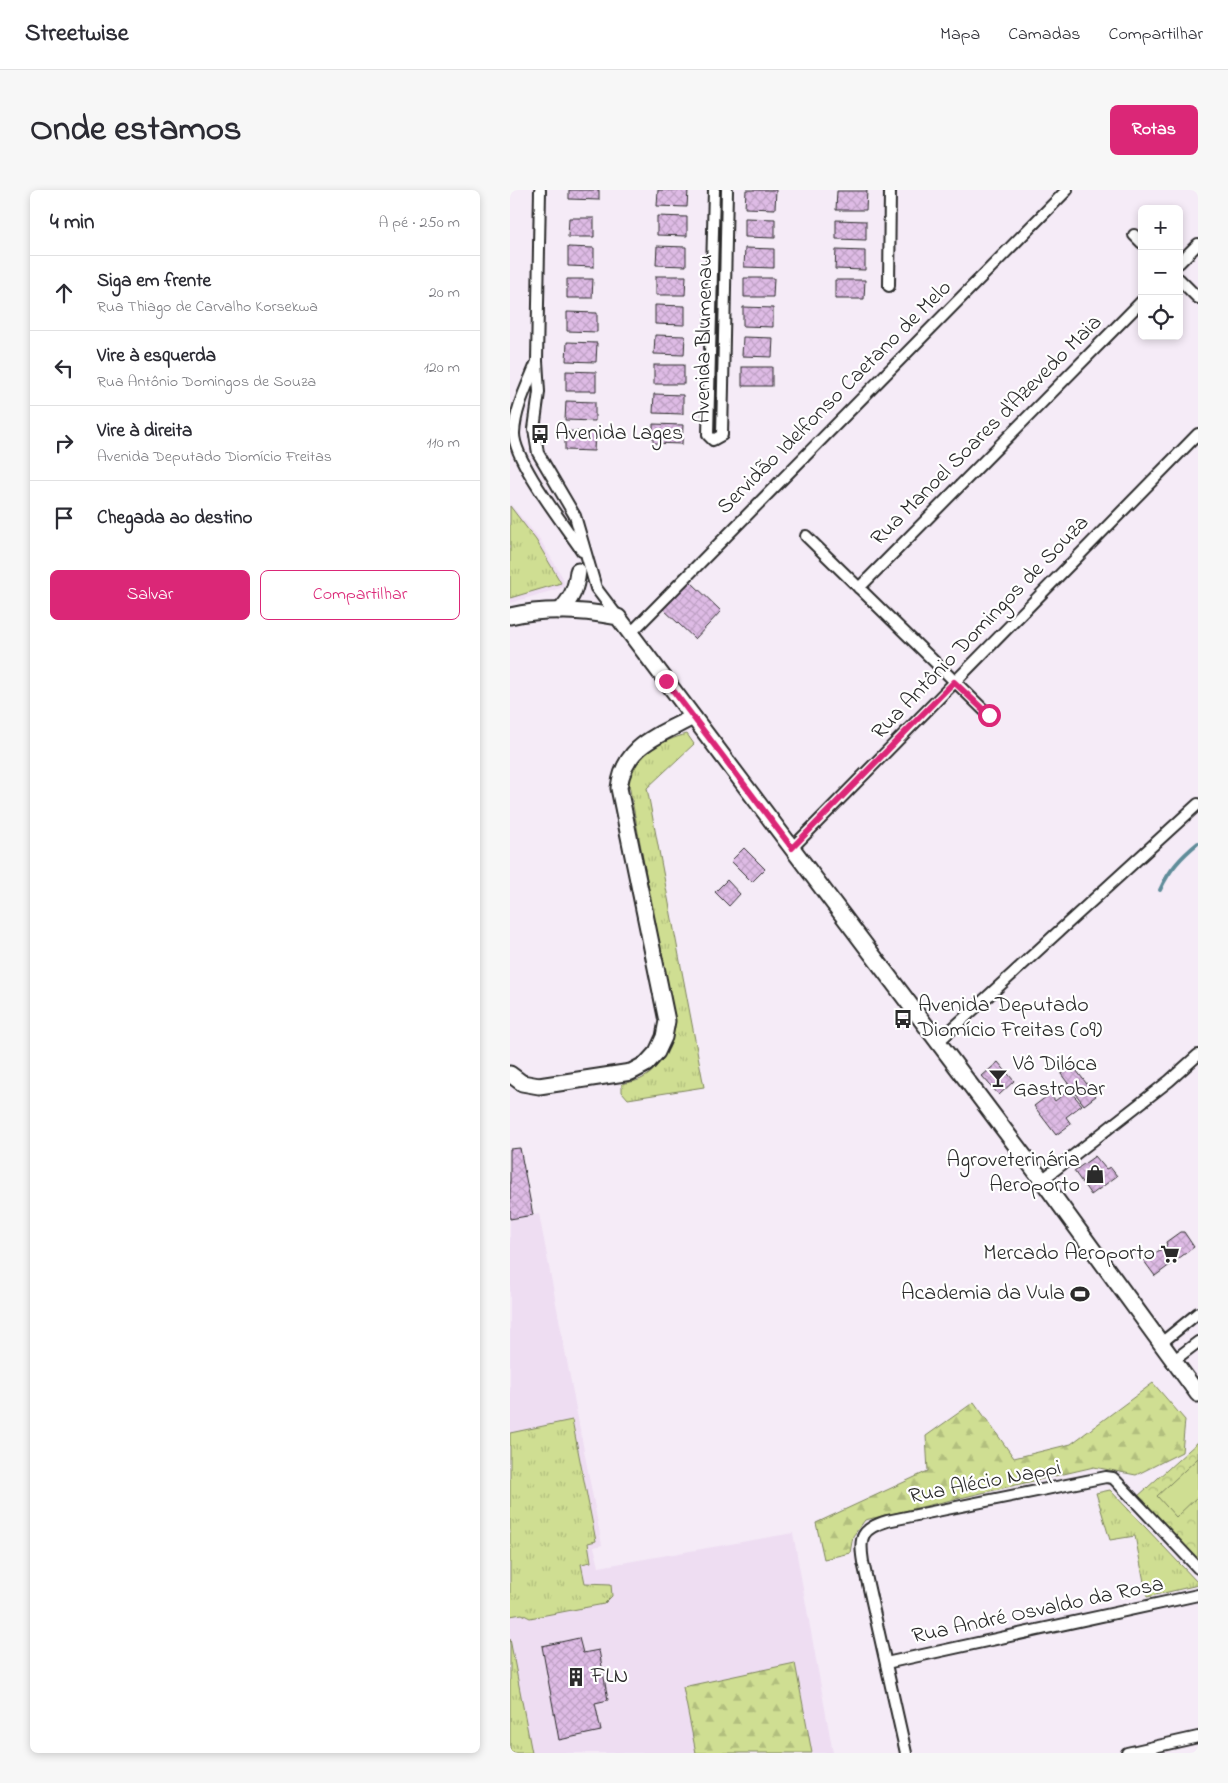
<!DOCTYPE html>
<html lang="pt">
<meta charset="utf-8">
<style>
body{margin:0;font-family:"Indie Flower",sans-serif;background:#f7f7f7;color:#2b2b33}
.controls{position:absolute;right:15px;top:15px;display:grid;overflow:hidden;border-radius:8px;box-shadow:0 2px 8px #0003}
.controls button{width:45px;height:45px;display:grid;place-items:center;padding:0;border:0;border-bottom:1px solid #e1e1e2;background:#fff;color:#2b2b33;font:25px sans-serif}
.stop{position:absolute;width:15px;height:15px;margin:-11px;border:4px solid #db2777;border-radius:50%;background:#fff}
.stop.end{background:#db2777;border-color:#fff;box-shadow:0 1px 5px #0008}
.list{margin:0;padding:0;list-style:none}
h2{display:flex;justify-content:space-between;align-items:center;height:65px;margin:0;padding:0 20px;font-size:21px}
h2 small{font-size:16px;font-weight:400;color:#7c7c81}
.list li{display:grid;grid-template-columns:32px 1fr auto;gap:15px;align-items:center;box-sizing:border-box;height:75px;padding:0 20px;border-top:1px solid #e1e1e2}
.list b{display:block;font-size:19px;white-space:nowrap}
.list p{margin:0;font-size:16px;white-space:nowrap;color:#7c7c81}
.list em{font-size:16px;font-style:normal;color:#7c7c81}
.actions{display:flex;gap:10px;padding:15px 20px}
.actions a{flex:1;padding:11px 0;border:1px solid #db2777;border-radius:8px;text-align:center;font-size:18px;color:#db2777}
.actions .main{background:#db2777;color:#fff}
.icon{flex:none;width:28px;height:28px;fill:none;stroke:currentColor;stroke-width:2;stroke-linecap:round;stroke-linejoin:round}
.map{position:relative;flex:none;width:688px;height:1563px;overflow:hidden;border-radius:8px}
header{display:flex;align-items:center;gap:30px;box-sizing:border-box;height:70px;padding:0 25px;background:#fff;border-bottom:1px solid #e1e1e2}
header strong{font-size:24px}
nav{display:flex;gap:28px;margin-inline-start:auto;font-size:18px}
.intro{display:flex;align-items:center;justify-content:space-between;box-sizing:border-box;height:120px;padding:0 30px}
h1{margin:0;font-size:35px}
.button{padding:12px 22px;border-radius:8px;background:#db2777;color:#fff;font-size:18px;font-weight:700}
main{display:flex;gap:30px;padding:0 30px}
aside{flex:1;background:#fff;border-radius:8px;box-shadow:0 2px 8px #0003}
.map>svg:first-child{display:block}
</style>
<header>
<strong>Streetwise</strong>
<nav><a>Mapa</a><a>Camadas</a><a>Compartilhar</a></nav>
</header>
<div class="intro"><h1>Onde estamos</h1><a class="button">Rotas</a></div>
<main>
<aside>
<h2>4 min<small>A pé · 250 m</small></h2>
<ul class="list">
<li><svg class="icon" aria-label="ahead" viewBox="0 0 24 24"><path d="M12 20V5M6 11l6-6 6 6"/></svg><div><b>Siga em frente</b><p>Rua Thiago de Carvalho Korsekwa</p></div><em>20 m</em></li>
<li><svg class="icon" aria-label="left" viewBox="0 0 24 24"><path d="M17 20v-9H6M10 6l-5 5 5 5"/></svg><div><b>Vire à esquerda</b><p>Rua Antônio Domingos de Souza</p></div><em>120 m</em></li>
<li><svg class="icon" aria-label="right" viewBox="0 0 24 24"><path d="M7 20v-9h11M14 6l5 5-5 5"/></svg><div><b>Vire à direita</b><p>Avenida Deputado Diomício Freitas</p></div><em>110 m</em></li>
<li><svg class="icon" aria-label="arrive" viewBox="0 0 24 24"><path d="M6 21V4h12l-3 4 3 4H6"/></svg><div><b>Chegada ao destino</b></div></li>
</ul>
<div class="actions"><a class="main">Salvar</a><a>Compartilhar</a></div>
</aside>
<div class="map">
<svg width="688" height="1563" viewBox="0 0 688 1563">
<defs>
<pattern id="grass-tufts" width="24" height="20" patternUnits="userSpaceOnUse" patternTransform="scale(1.25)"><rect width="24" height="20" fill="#cfde92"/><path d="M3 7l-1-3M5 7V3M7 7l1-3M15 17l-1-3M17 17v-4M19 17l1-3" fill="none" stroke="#b2bf7e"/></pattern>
<pattern id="forest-firs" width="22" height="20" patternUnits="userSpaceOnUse" patternTransform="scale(1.25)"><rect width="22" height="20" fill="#cfde92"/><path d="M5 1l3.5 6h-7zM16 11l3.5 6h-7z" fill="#b2bf7e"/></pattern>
<pattern id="park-crowns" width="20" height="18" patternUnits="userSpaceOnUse" patternTransform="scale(1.25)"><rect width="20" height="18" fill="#cfde92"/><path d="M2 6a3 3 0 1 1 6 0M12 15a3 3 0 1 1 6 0" fill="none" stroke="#b2bf7e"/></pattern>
<pattern id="building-cross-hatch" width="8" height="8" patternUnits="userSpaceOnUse" patternTransform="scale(1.25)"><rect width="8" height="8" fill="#debbe5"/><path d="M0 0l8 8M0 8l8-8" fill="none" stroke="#bfa1c5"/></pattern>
</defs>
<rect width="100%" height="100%" fill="#f5ebf7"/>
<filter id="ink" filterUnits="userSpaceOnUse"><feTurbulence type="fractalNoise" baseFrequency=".02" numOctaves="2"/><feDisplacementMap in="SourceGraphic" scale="10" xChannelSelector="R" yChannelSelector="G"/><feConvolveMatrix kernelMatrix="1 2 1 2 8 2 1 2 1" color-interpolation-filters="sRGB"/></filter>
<g filter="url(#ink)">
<!-- built -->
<g fill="#eeddf2">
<path d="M0,314L29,348L53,388L54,395L51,398L0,413Z"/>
<path d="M29,1024L92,1355L84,1357L89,1377L283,1343L323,1563H0V1029Z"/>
</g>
<!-- grass -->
<g fill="url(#grass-tufts)" stroke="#7d845e">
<path d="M0,316L26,350L51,393L0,408Z"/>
<path d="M177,544L184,554L137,598L194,897L118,909L112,902V894C118,892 125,892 131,889C151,880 161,853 164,833L118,589C124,564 154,550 177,544Z"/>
<path d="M62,1230L86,1351L78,1353L81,1372L71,1374L75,1393L101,1394L102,1406L94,1414L20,1428L12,1424L0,1426V1243Z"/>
<path d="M600,1300L688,1393V1395L637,1407L625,1346L600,1350L586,1303Z"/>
<path d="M0,1449L22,1563H0Z"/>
</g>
<!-- forest -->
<g fill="url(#forest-firs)" stroke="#7d845e">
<path d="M643,1193L675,1230L672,1262L626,1285L584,1277L355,1330L343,1346L340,1363L314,1369L306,1333L418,1281L416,1246L464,1212L504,1268L561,1254Z"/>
<path d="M285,1473L302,1563H186L173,1497Z"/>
</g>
<!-- park -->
<path fill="url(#park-crowns)" stroke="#7d845e" d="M688,1252V1371L627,1307Z"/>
<!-- garden -->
<path fill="#cfde92" stroke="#7d845e" d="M688,1268V1306L666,1327L647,1306Z"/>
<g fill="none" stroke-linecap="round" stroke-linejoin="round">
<!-- stream -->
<path stroke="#5f8c99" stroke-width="4" d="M650,700C659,680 671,667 688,653"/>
</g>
<!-- building -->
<g fill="url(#building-cross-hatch)" stroke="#2b2b2b">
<path d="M59,0H89V10L59,9Z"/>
<path d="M148,0H178L177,17L147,16Z"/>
<path d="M236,0H266L265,19L235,18Z"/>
<path d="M327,1H357L356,20H326Z"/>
<path d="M147,26L177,27V46L147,45Z"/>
<path d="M59,28H84V47H58Z"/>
<path d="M235,28L265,29V48L235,47Z"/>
<path d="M326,30L356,31V50L326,49Z"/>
<path d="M147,56L176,57V76L146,75Z"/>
<path d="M58,57L84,58V77L58,76Z"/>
<path d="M235,58L264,59V78L234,77Z"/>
<path d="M326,60L355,61V80L325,79Z"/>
<path d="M146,86H176L175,105H146Z"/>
<path d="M234,88H264L263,107H234Z"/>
<path d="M57,89H83L82,108H57Z"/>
<path d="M325,90H355L354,109H325Z"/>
<path d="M145,115L175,116V135L145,134Z"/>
<path d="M233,117L263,118V137L233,136Z"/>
<path d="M57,122L87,123V142L57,141Z"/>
<path d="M145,145L175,146L174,165L144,164Z"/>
<path d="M233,147L263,148L262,167L232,166Z"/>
<path d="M57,152L87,153L86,172L56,171Z"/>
<rect x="144" y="175" width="30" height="19"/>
<rect x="232" y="177" width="30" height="19"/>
<path d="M56,181L86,182V201H56Z"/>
<path d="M144,204L173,205V224L143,223Z"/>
<path d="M56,211L85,212V231L55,230Z"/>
<path d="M143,234L173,235L172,254L143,253Z"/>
<path d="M55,241L85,242L84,261L55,260Z"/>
<path d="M180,391L211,421L185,449L153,419Z"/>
<path d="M234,658L255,679L242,692L221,671Z"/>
<path d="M217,690L230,704L219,716L205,702Z"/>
<path d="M488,872L504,891L489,905L472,886Z"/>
<path d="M563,876L586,906L574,915L551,884Z"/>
<path d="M559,900L572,915L556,927L561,934L546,945L524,916L540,904L545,911Z"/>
<path d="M10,958L23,1025L0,1029V959Z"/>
<path d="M585,966L596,979L600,977L607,986L581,1005L564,981Z"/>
<path d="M670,1042H674L684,1057L645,1086L634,1071L657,1055L656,1052Z"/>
<path d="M69,1448L73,1463L89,1460L98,1510L85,1513L91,1541L49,1550L32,1456Z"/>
</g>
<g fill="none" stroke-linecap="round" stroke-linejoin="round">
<!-- street casing -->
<g stroke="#2b2b2b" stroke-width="14">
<g id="street">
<path d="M30,0L27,171L29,202L24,239L28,263L65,326L86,398L108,427"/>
<path d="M204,0L198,245L203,250L212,245L217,0"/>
<path d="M624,45L632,53"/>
<path d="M669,73L688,54"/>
<path d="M669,89L688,108"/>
<path d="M379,96L380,0"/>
<path d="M26,174C17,196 5,219 4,243C3,270 56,337 72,361"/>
<path d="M296,346L479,525"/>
<path d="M349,398L632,111"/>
<path d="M121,443L557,0"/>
<path d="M282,658L688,244"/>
<path d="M428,852L688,614"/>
<path d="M532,990L659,891L688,865"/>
<path d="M650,1154L688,1123"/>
<path d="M663,1171L688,1152"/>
<path d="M376,1473L688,1405"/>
<path d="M396,1563L353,1372C349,1347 351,1339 377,1331L596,1287L603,1288L608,1293L688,1378"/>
<path d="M617,1563L688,1547"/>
</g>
</g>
<!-- secondary casing -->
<g stroke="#2b2b2b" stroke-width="19">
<g id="secondary">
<path d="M50,421C62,408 66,399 68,381"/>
<path d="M0,426C35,418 73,420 108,427L532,990L688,1204"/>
<path d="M0,884L12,893L29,896L121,882L136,874L147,862L154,847L157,831L109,598C114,555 148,546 183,527"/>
</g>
</g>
<!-- street -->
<use href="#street" stroke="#fff" stroke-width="10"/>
<!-- secondary -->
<use href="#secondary" stroke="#fff" stroke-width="15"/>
</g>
</g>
<g fill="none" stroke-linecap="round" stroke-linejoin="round" filter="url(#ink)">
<!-- route -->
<path stroke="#db2777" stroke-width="6" d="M156,491L282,658L444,492L479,525"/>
</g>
<!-- icons -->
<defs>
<g id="bus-bare" transform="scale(1.5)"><path d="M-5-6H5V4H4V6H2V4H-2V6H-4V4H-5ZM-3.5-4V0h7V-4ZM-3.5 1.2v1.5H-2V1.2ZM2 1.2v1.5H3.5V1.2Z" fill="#2b2b2b" stroke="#fff" stroke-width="2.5" paint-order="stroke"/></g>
<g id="bar-bare" transform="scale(1.5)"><path d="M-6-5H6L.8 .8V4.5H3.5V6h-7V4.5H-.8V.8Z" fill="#2b2b2b" stroke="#fff" stroke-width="2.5" paint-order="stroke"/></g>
<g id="shop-bare" transform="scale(1.5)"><path d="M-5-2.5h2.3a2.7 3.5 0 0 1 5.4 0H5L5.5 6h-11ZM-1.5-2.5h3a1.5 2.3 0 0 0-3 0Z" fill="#2b2b2b" stroke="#fff" stroke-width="2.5" paint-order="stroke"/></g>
<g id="supermarket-bare" transform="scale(1.5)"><path d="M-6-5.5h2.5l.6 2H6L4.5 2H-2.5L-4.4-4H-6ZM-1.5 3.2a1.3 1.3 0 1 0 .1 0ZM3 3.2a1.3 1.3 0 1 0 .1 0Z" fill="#2b2b2b" stroke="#fff" stroke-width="2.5" paint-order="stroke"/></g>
<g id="stadium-bare" transform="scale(1.5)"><path d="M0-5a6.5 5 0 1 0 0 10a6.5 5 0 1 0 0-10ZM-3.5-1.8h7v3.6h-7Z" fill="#2b2b2b" stroke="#fff" stroke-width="2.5" paint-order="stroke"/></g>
<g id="building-bare" transform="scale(1.5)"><path d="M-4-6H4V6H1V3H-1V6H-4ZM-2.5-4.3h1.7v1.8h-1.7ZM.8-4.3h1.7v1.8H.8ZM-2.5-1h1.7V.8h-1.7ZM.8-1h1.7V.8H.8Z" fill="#2b2b2b" stroke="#fff" stroke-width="2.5" paint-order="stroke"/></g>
</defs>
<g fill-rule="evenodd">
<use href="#bus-bare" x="30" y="244"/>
<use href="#bus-bare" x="393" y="829"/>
<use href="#bar-bare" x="488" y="888"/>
<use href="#shop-bare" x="585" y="984"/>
<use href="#supermarket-bare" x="660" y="1064"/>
<use href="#stadium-bare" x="570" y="1104"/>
<use href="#building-bare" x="66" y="1487"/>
</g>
<g text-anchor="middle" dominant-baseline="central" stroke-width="4.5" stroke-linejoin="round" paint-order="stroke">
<!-- street labels -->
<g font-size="22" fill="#2b2b2b" stroke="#fff">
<text transform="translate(195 149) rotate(-89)">Avenida Blumenau</text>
<text transform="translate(325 208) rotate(-45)">Servidão Idelfonso Caetano de Melo</text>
<text transform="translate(477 241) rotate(-45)">Rua Manoel Soares d'Azevedo Maia</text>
<text transform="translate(471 438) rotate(-46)">Rua Antônio Domingos de Souza</text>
<text transform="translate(475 1293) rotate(-11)">Rua Alécio Nappi</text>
<text transform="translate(528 1421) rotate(-12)">Rua André Osvaldo da Rosa</text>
</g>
<!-- poi labels -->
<g font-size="22" fill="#2b2b2b" stroke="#fff" text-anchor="start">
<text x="45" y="244">Avenida Lages</text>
<text x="408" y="816">Avenida Deputado<tspan x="408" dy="25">Diomício Freitas (09)</tspan></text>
<text x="503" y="875">Vô Dilóca<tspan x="503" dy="25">Gastrobar</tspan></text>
<text x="570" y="971" text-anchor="end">Agroveterinária<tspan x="570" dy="25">Aeroporto</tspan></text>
<text x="645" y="1064" text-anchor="end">Mercado Aeroporto</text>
<text x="555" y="1104" text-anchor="end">Academia da Vula</text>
<text x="81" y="1487">FLN</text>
</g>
</g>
</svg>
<div class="controls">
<button>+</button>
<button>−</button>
<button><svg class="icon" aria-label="locate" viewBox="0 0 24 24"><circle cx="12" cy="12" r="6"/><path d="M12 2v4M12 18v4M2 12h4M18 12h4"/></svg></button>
</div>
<div class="stop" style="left:479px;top:525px"></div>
<div class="stop end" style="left:156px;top:491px"></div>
</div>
</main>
